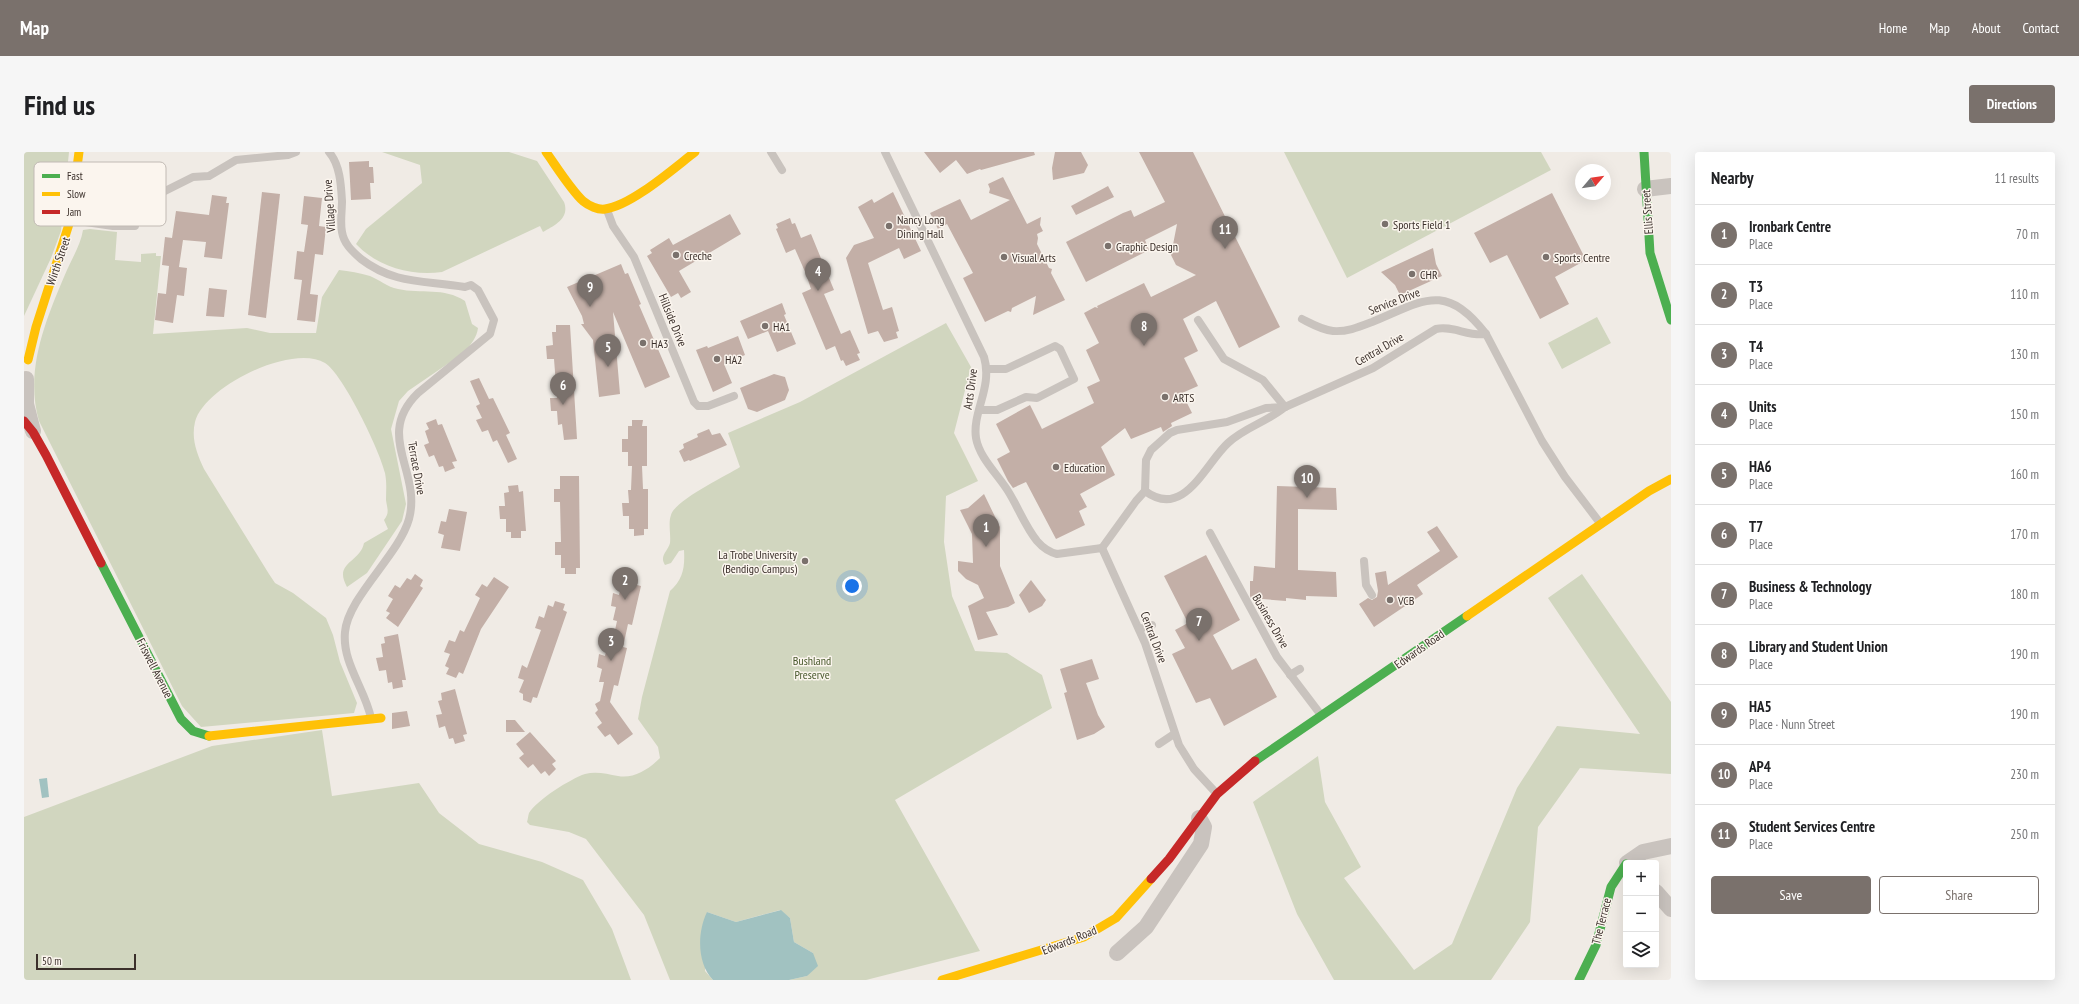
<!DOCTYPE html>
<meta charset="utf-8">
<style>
body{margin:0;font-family:"PT Sans Narrow",sans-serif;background:#f6f6f6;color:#202124}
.controls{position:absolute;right:12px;bottom:12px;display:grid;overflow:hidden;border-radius:4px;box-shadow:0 4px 16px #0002}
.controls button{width:36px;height:36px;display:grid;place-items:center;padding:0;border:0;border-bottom:1px solid #e0e0e0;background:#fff;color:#202124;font:20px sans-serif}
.compass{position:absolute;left:1551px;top:12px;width:36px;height:36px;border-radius:50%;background:#fff;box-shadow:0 4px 16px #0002;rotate:61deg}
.scale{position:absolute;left:12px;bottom:10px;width:100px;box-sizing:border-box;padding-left:4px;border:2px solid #3b302b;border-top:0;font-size:11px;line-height:14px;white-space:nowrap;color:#3b302b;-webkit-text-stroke:3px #fbf5ee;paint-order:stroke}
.you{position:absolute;left:828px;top:434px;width:14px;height:14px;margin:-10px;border:3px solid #fff;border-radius:50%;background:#1a73e8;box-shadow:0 0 0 6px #1a73e833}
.badge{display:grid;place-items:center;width:26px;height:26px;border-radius:50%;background:#7a716c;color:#fff;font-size:13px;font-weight:700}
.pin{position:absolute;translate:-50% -33px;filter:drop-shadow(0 1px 2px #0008)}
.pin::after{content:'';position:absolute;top:21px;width:14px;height:12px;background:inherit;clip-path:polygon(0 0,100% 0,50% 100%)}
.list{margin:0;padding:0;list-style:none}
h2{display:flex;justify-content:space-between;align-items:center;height:52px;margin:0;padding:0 16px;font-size:17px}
h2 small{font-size:13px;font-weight:400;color:#757577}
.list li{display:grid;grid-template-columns:26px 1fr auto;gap:12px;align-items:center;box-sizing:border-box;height:60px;padding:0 16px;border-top:1px solid #e0e0e0}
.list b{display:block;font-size:15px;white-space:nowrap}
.list p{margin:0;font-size:13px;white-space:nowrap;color:#757577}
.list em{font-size:13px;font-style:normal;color:#757577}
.actions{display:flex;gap:8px;padding:12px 16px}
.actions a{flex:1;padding:9px 0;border:1px solid #7a716c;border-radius:4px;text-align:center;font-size:14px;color:#7a716c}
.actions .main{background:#7a716c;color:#fff}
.icon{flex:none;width:22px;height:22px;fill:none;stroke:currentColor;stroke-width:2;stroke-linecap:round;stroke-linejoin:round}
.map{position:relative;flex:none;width:1647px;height:828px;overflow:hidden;border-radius:4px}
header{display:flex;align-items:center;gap:24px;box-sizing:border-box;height:56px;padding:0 20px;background:#7a716c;color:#fff}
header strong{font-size:19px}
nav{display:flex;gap:22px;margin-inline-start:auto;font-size:14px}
.intro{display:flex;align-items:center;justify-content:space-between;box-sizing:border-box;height:96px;padding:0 24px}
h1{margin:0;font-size:28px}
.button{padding:10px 18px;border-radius:4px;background:#7a716c;color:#fff;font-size:14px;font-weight:700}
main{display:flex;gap:24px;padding:0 24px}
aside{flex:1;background:#fff;border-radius:4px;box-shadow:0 4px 16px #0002}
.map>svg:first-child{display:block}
</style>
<header>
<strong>Map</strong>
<nav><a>Home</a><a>Map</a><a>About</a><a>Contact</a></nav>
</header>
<div class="intro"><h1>Find us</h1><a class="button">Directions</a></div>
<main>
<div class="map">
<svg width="1647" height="828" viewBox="0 0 1647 828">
<rect width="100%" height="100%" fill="#f0ebe5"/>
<!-- green -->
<g fill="#d1d6bf">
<path d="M0,0H45L37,79L27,106L0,164Z"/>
<path d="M358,0H485L513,9L540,50C546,66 531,73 519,80L516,74L418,120C386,124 354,115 332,92L342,77L398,31L396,13Z"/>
<path d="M1260,0H1517L1527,18L1323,126Z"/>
<path d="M66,77L93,80L91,108L117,110V102L132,101V104H137L129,182L223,176L246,181H292L298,145L315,118C325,119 336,121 346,124C356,128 363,135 374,137C397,142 420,135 441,149L448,172L454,176C453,185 447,192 441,200L384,239L375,249L367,277L382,352L378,369L343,421L323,435C309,410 336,411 340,391L364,377L360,368C366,361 363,356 362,348C362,339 363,331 361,321C356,299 319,222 301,211C268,191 180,235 171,270C167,287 173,302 180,317L245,422L251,431L269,441L302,466L309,483L316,510L333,551L330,561L177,575L158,554L15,269C0,217 23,165 43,118C49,105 57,91 59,78Z"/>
<path d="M1573,165L1587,191L1538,217L1524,191Z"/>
<path d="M922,171L947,215L930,281L954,329L922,344L920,390L928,444L951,499L983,501L1018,523L1028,556L871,648L956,799L842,828H765L783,824L789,801L770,790L766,766L756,758L712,770L683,760L681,819L689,828H646L620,763L562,687L545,680L506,673L503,670C504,667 504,664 505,661C513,648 546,627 561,622C572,619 583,622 594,624C610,627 625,617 636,606L634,595L614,567L618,545L646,439C659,427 661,416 660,398L655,399L647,411L641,413C635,404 644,399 646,391C647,382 644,371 647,363C651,348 702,324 716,315L704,281L776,250Z"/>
<path d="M1558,422L1647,550V622L1556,616L1514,675L1506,770L1467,828H1310L1273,762L1229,650L1294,604L1301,650L1337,715L1320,726L1390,818L1428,792L1493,636L1533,574L1616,582L1524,446Z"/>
<path d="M298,578L308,644L395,631L415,661L455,692L518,710L559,728L588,777L607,828H0V665L188,594Z"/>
</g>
<!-- water -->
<g fill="#a1c2c1">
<path d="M23,626L25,645L18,646L15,627Z"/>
<path d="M757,758L766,766L770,790L789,801L794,814L783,824L765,828H689C673,811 673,781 683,760L712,770Z"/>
</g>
<!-- building -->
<g fill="#c3afa7">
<path d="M900,0H1010L1011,3L957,18L956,17L943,22L932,8L916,21Z"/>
<path d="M1031,0H1057L1064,13L1060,21L1029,28L1028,16Z"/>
<path d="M1115,0H1169L1256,175L1215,196L1192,149L1159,167L1174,199L1160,206L1174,234L1158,241L1168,261L1147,271L1148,274L1139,280L1137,275L1107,287L1101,276L1077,295L1091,323L1056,342L1063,355L1055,359L1061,373L1032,387L1002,330L989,336L984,329L973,307L986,300L972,272L1006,253L1018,277L1070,251L1063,235L1076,229L1062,198L1075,191L1060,161L1071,155L1074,156L1073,154L1120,131L1127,145L1172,123L1152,113L1147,103L1153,72L1121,88L1125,98L1062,130L1042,90L1099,61L1107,58L1110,65L1141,50Z"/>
<path d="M345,9V15H349L350,31H346L347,47L327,48L325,10Z"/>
<path d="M979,25L1003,72L1017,65L1016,73L1019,79L1013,82L1014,86L1013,92L1025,116L1028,117L1027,121L1041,148L1009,163L1012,144L988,156L987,160L984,159L961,170L939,126L949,121L923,72L914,77L906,61L936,47L947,68L986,48L965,41L966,37L964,32Z"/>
<path d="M1084,34L1090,45L1052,63L1047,54Z"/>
<path d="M238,40L256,42L242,166L224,163Z"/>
<path d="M869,40L897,99L880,107L875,96L844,111L859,158L868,155L875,179L872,180L874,186L860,190L854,179L844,182L822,106L830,93L850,86L834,55L848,47L850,51Z"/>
<path d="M1528,41L1562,108L1531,125L1545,152L1516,167L1483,103L1466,111L1450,81Z"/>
<path d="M188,43L203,45L202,51H205L198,107L180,105L182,90L159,88L155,115L163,116L160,144L153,143L149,171L131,168L134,141L142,142L145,114L138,113L141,85L148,86L152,59L185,63Z"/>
<path d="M280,44L298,46L295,74L302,75L299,103L291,102L286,142L294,143L291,170L273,168L278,128L270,127L273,99L280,100L284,73L277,72Z"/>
<path d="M706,62L717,82L655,119L667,140L657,146L654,141L647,145L623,104L628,101L626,98L645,86L649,93Z"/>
<path d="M766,66L768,72L771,71L777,86L787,82L810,138L800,142L817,182L826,178L836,201L833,202L836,208L822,214L819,208L817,209L811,194L802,198L778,141L787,137L782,122L771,97L762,101L752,77L754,76L752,72Z"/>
<path d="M1409,96L1412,112L1418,124L1376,143L1371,133L1357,120Z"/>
<path d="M597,112L601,122L604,121L617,152L615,153L646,225L621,236L589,160L596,242L575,245L569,188L557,172H560L558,164L543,135Z"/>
<path d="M185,136L203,138L200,165L182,164Z"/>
<path d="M758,151L762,162L760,163L772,192L753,200L744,179L724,187L716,169Z"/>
<path d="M532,173H546L553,287L540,288L538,272L534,273L533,259H527L526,246H533L530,207H523L522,194L529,193L528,180H532Z"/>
<path d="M714,184L721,203L700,212L708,231L689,240L672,198L683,194L684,196Z"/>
<path d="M750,222L761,225L765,238L761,248L733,260L724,257L716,236Z"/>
<path d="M455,226L465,247L469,246L486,281L482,283L493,307L484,311L473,288L469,290L464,278L458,280L452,268L458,266L452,254L456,252L446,229Z"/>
<path d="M412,267L414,273L418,272L433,309L428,310L431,316L421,320L419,314L415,315L410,303L405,305L400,293L405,291L401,279L405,277L402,271Z"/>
<path d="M608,268H619L618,274H623V314H618L619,337H624V377H620V383L610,384V377H605V364H599L598,351H605L604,338H607L608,314H604V300H598V287H604V274H608Z"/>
<path d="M685,277L688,283L696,281L703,293L666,309L665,308L660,310L655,299L660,296L659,292L674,285L673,282Z"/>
<path d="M536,324H555L556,416H552V422H541V416H537V403H531V390H537L536,350H530V337H536Z"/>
<path d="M494,333L495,340L499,339L502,379H497V386H487V380H482V367H476L475,354H481L480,341L485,340L484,334Z"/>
<path d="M1253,334L1312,336L1313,358L1274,357V418L1312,420L1313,445L1282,444V448L1262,446V449L1227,446L1226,444V429H1229L1230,414L1251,416Z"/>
<path d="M960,342L976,375V414L991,451L984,455L962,460L974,483L954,488L944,454L960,446L954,433L942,427L934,419V409L949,411L948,382L936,358L944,356Z"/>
<path d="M425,357L443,360L436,399L417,396L420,383L414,381L417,369L422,370Z"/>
<path d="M1413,374L1434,405L1393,433L1399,442L1350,475L1335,452L1344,446L1348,448L1353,445L1354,439L1351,421L1362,419L1364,433L1416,399L1403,380Z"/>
<path d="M1182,403L1216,468L1189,483L1208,518L1232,506L1253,545L1200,574L1186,546L1172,551L1148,502L1161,496L1151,478L1164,471L1140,424Z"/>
<path d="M391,422L399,428L396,434L399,436L374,475L362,466L366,461L362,459L369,447L364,444L371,433L376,436L383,426L387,428Z"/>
<path d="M603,424L614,427L613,433L617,434L608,473L604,472L599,495L603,496L594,534L590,533L586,550L609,582L594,593L586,582L581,585L573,575L578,571L571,561L574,558L571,552L576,549L580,530H575L578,517L573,515L575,502L581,504L584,491L588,492L593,469L589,468L592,455L587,454L589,441L595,443L598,430L602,431Z"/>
<path d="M470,425L485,435L457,477L439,522L435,520L432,526L422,522L425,516L421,514L426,502L420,500L425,488L431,490L436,478L440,480L456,446L451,443L458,432L463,435Z"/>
<path d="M1007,428L1022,448L1018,454L1005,461L995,443Z"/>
<path d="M531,449L541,452L539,458L543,460L513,546L509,545L507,551L499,548V542L495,540L500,528L494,526L498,513L503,516L517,478L511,476L515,464L520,466L524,453L529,455Z"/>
<path d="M374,482L382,528H378L379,535L369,537L368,530L364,531L362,518L355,519L352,506L359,505L357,492L361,491L360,485Z"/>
<path d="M1068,507L1075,527L1062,531L1074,563L1081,575L1070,582L1053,588L1040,541L1043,540L1036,517Z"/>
<path d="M431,537L443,582L439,583L441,589L431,592L429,586L425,587L421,574L415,576L412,563L418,562L414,549L418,548L417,541Z"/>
<path d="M383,559L386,574L368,577V561Z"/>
<path d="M482,568H491L501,580H482Z"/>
<path d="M506,580L532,609L528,612L532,617L525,624L521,619L517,622L509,612L504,616L495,606L500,602L492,592Z"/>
</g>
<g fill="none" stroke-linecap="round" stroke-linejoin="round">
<!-- lane -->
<g stroke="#c9c3be" stroke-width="8">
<path d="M305,0C316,13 317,32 318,49C318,59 316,70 318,80C320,92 328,99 337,107C371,133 401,128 441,135L447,133L454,138L470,168L466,182L394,241C350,284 398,319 385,367C375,403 324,445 321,480C318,511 341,537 347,566"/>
<path d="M747,0L758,18"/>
<path d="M861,0L960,205C969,235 948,260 952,286C955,305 974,323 984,339C994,355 1001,374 1013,389C1019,396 1025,400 1033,402L1078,396"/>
<path d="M583,58L589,74L610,105L670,250L674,254H684L710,244"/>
<path d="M48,68L89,74H111L117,46L129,45L169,25L185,24L212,8L264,3L272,0"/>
<path d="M1278,167C1288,172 1298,178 1309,179C1323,180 1335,175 1348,170C1399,149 1421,129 1462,182L1518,289L1541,325L1576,371"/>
<path d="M1174,168L1200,207L1239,228L1261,255"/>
<path d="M956,258H973L1002,245L1013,246L1050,227L1036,197L1031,194L982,217H963"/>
<path d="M1121,339C1160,368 1181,312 1204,291C1221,275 1243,270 1261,255L1349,216L1412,177C1428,173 1445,185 1462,182"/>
<path d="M1186,381L1253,505L1297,563"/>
<path d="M1078,396L1121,491L1155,593L1170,617L1193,642"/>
<path d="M1078,396L1112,349L1121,339L1122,308L1127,298L1146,281L1153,278L1203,270L1242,256L1261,255"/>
<path d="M1340,409L1342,433L1348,443"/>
<path d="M1115,477L1128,473"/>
<path d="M1266,523L1276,517"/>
<path d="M1135,592L1150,582"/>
</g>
<!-- street -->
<g stroke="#c9c3be" stroke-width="16">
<path d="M1621,37L1647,34"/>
<path d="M2,227V252L9,279"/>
<path d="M1603,711L1619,700L1647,694"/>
<path d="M1632,740L1647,757"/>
<path d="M1093,801L1122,775L1177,692L1180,675L1175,666"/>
</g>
<!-- fast -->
<g stroke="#4caf50" stroke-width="9">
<path d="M1620,0L1626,101L1647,168"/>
<path d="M77,411L157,567L169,579L185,584"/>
<path d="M1231,609L1443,464"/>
<path d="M1555,828L1572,793L1587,735L1602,712"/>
</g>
<!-- slow -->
<g stroke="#ffc107" stroke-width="9">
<path d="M522,0C532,14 547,38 559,49C565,54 574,58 581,57C607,54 650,16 671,0"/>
<path d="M4,208L12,175L46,69L55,0"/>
<path d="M1443,464L1625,339L1647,327"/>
<path d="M185,584L357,566"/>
<path d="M918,828L1060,785L1092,766L1127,727"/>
</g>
<!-- jam -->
<g stroke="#c62828" stroke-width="9">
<path d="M0,269L9,280L22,303L77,411"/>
<path d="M1127,727L1145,707L1193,642L1231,609"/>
</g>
</g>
<!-- markers -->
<g fill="#7a716c" stroke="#fbf5ee" stroke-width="1.5">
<circle cx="1361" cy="72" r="4"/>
<circle cx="865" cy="74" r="4"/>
<circle cx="1084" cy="94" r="4"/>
<circle cx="652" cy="103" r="4"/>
<circle cx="980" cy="105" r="4"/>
<circle cx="1522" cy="105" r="4"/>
<circle cx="1388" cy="122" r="4"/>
<circle cx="741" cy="174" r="4"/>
<circle cx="619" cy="191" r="4"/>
<circle cx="693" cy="207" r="4"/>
<circle cx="1141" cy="245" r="4"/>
<circle cx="1032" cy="315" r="4"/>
<circle cx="781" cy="409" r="4"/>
<circle cx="1366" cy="448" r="4"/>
</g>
<g text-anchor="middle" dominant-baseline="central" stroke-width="3" stroke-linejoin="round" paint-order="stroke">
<!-- street labels -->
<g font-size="12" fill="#3b302b" stroke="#fbf5ee">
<text transform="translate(305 54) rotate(-94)">Village Drive</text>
<text transform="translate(1623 60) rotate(-94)">Ellis Street</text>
<text transform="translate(34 109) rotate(-71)">Wirth Street</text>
<text transform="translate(1370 149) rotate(-21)">Service Drive</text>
<text transform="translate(649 168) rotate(68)">Hillside Drive</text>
<text transform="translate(1355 197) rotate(-30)">Central Drive</text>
<text transform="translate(946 237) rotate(-82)">Arts Drive</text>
<text transform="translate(393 316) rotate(80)">Terrace Drive</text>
<text transform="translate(1247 469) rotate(60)">Business Drive</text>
<text transform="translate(1130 485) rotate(69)">Central Drive</text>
<text transform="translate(1395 497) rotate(-35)">Edwards Road</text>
<text transform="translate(131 516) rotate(63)">Friswell Avenue</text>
<text transform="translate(1577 769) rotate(-76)">The Terrace</text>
<text transform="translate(1045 788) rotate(-22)">Edwards Road</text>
</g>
<!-- poi labels -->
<g font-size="12" fill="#3b302b" stroke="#fbf5ee" text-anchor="start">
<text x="873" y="67">Nancy Long<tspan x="873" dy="14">Dining Hall</tspan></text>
<text x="1369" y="72">Sports Field 1</text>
<text x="1092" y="94">Graphic Design</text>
<text x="660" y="103">Creche</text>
<text x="988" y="105">Visual Arts</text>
<text x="1530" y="105">Sports Centre</text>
<text x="1396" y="122">CHR</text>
<text x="749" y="174">HA1</text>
<text x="627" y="191">HA3</text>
<text x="701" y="207">HA2</text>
<text x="1149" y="245">ARTS</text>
<text x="1040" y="315">Education</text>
<text x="773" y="402" text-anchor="end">La Trobe University<tspan x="773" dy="14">(Bendigo Campus)</tspan></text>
<text x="1374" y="448">VCB</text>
</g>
<!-- park labels -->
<g font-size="12" fill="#4a5a2e" stroke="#fbf5ee">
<text x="788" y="508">Bushland<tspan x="788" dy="14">Preserve</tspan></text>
</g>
</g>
<!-- legend -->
<rect x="10" y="10" width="132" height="64" rx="6" fill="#fbf5ee" stroke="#c1bab4" stroke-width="1"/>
<rect x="18" y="22" width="18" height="4" fill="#4caf50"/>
<rect x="18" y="40" width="18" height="4" fill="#ffc107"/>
<rect x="18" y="58" width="18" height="4" fill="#c62828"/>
<g font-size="11" fill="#3b302b">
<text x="43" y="28">Fast</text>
<text x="43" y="46">Slow</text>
<text x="43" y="64">Jam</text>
</g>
</svg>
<div class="controls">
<button>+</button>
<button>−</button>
<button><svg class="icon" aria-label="layers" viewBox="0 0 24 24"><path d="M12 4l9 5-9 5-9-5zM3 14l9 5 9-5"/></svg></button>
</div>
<svg class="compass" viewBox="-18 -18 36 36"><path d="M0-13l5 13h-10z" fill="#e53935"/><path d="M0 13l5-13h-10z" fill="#757577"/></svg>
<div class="scale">50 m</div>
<div class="you"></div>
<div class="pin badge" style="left:962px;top:395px">1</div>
<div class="pin badge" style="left:601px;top:448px">2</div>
<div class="pin badge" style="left:587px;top:509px">3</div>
<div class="pin badge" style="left:794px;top:139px">4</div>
<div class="pin badge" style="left:584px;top:215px">5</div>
<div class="pin badge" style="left:539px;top:253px">6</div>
<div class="pin badge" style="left:1175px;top:489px">7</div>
<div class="pin badge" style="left:1120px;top:194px">8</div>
<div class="pin badge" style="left:566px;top:155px">9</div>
<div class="pin badge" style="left:1283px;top:346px">10</div>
<div class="pin badge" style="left:1201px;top:97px">11</div>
</div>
<aside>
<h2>Nearby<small>11 results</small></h2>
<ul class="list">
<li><span class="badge">1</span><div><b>Ironbark Centre</b><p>Place</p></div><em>70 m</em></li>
<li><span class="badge">2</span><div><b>T3</b><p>Place</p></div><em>110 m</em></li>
<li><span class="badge">3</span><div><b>T4</b><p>Place</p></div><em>130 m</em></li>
<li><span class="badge">4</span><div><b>Units</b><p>Place</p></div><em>150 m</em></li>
<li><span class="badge">5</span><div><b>HA6</b><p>Place</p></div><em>160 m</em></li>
<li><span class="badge">6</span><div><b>T7</b><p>Place</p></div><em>170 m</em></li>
<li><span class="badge">7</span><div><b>Business &amp; Technology</b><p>Place</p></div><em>180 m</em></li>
<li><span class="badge">8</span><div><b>Library and Student Union</b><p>Place</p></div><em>190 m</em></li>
<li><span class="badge">9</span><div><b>HA5</b><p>Place · Nunn Street</p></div><em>190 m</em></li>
<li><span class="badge">10</span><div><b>AP4</b><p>Place</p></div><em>230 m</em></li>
<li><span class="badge">11</span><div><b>Student Services Centre</b><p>Place</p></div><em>250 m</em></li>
</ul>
<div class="actions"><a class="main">Save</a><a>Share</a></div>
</aside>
</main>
